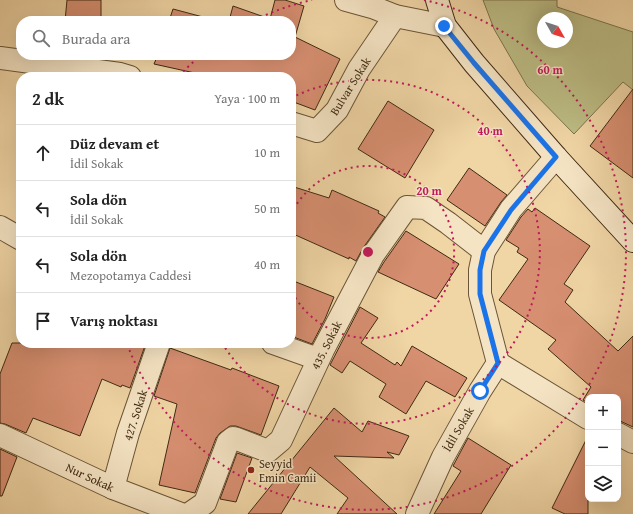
<!DOCTYPE html>
<html lang="tr">
<meta charset="utf-8">
<style>
body{margin:0;font-family:"Gentium Book Plus",serif;background:#f2f2f2;color:#222}
.controls{position:absolute;right:12px;bottom:12px;display:grid;overflow:hidden;border-radius:8px;box-shadow:0 4px 16px #0002}
.controls button{width:36px;height:36px;display:grid;place-items:center;padding:0;border:0;border-bottom:1px solid #e0e0e0;background:#fff;color:#222;font:20px sans-serif}
.compass{position:absolute;left:537px;top:12px;width:36px;height:36px;border-radius:50%;background:#fff;box-shadow:0 4px 16px #0002;rotate:129deg}
.stop{position:absolute;width:12px;height:12px;margin:-9px;border:3px solid #1a73e8;border-radius:50%;background:#fff}
.stop.end{background:#1a73e8;border-color:#fff;box-shadow:0 1px 4px #0008}
.list{margin:0;padding:0;list-style:none}
h2{display:flex;justify-content:space-between;align-items:center;height:52px;margin:0;padding:0 16px;font-size:17px}
h2 small{font-size:13px;font-weight:400;color:#767676}
.list li{display:grid;grid-template-columns:26px 1fr auto;gap:12px;align-items:center;box-sizing:border-box;height:56px;padding:0 16px;border-top:1px solid #e0e0e0}
.list b{display:block;font-size:15px;white-space:nowrap}
.list p{margin:0;font-size:13px;white-space:nowrap;color:#767676}
.list em{font-size:13px;font-style:normal;color:#767676}
.icon{flex:none;width:22px;height:22px;fill:none;stroke:currentColor;stroke-width:2;stroke-linecap:round;stroke-linejoin:round}
.map{position:relative;flex:none;width:633px;height:514px;overflow:hidden}
.search{position:absolute;background:#fff;box-shadow:0 4px 16px #0002;left:16px;top:16px;width:280px;height:44px;display:flex;align-items:center;gap:10px;box-sizing:border-box;padding:0 14px;border-radius:16px;color:#767676;font-size:15px}
.panel{position:absolute;background:#fff;box-shadow:0 4px 16px #0002;left:16px;top:72px;width:280px;height:276px;border-radius:16px}
.map>svg:first-child{display:block}
</style>
<div class="map">
<svg width="633" height="514" viewBox="0 0 633 514">
<rect width="100%" height="100%" fill="#f0d5a5"/>
<filter id="stains"><feTurbulence type="fractalNoise" baseFrequency=".005" numOctaves="4"/><feColorMatrix values="0 0 0 0 .2 0 0 0 0 .09 0 0 0 0 .02 0 0 0 .5 -.17"/></filter>
<radialGradient id="worn" r=".72"><stop offset=".6" stop-color="#630" stop-opacity="0"/><stop offset="1" stop-color="#630" stop-opacity=".3"/></radialGradient>
<!-- green -->
<path fill="#bcbc84" stroke="#7e734c" fill-rule="evenodd" d="M483,0H557V7L633,32V90L623,82L574,134L527,86L494,29ZM543,18H567V42H543Z"/>
<!-- building -->
<g fill="#d78f71" stroke="#3f2a13">
<path d="M67,0H101V17L127,21H65Z"/>
<path d="M275,0H285L304,6L295,37L340,59L315,110L291,101V77H213L154,64L157,57L148,55H291V21H229L233,6L270,19Z"/>
<path d="M173,9L218,21H169Z"/>
<path d="M633,89V178L590,146Z"/>
<path d="M388,101L434,130L405,178L358,149Z"/>
<path d="M469,168L507,195L501,202L485,226L447,200Z"/>
<path d="M291,186L329,198L332,190L379,211L378,213L385,217L363,248L356,261L349,257V259L291,233Z"/>
<path d="M535,208L590,246L564,284L573,290L565,302L618,351L633,336V427L618,420V397H588V403L583,400L591,387L548,349L556,340L499,300L528,259L517,252L519,248L506,240L521,217L528,209L532,212Z"/>
<path d="M406,231L459,264L436,299L378,272L384,262Z"/>
<path d="M291,280L334,297L325,319L312,344L291,336Z"/>
<path d="M360,307L378,318L361,343L395,365L397,362L401,366L412,346L467,378L455,397L426,381L406,414L379,397L386,384L350,361L342,373L330,365Z"/>
<path d="M12,343H146L130,388L122,385L121,387L102,379L80,436L33,418L26,433L5,424L0,423V374Z"/>
<path d="M170,348L231,370L232,368L279,386L261,435L236,426H230L220,433L216,438L195,493L159,485L177,404L154,396Z"/>
<path d="M334,408L362,432L368,421L409,436L399,455L387,452L394,458L334,456L397,514H337L348,498L310,467L281,514H248Z"/>
<path d="M588,436V514H565L552,508Z"/>
<path d="M468,438L511,465L481,514H434L461,471L453,466Z"/>
<path d="M0,449L17,457L2,496H0Z"/>
<path d="M237,453L252,458L236,502L220,499Z"/>
</g>
<g fill="none" stroke-linecap="round" stroke-linejoin="round">
<!-- street casing -->
<g stroke="#6b5538" stroke-width="24">
<g id="street">
<path d="M346,0L375,8L395,16L445,26"/>
<path d="M0,58L120,74L130,77"/>
<path d="M291,123L317,131L337,110L359,69L395,16"/>
<path d="M0,227L21,239"/>
<path d="M273,343L318,359"/>
<path d="M498,363L588,418"/>
<path d="M618,434L633,442"/>
<path d="M0,435L113,488L181,514"/>
<path d="M113,488L128,433L159,343"/>
<path d="M189,514L205,503L228,442L233,438L237,439L268,451L281,440L323,350L373,255L407,207L426,208L448,223L484,251"/>
<path d="M417,514L443,457L480,391L498,363L480,294V270L484,251L511,209L556,157"/>
</g>
</g>
<!-- secondary casing -->
<g stroke="#3f2a13" stroke-width="24">
<path id="secondary" d="M437,0L445,26L474,63L556,157L633,241"/>
</g>
<!-- street -->
<use href="#street" stroke="#f5e4c4" stroke-width="22"/>
<!-- secondary -->
<use href="#secondary" stroke="#f5e4c4" stroke-width="22"/>
</g>
<g fill="none" stroke-linecap="round" stroke-linejoin="round">
<!-- route -->
<path stroke="#1a73e8" stroke-width="5" d="M444,26L474,63L556,157L511,210L484,251L480,270V294L498,363L480,391"/>
</g>
<!-- distance rings -->
<g fill="none" stroke="#c2185b" stroke-width="2" stroke-dasharray="2 4">
<path d="M291 214A86 86 0 1 1 291 290"/>
<path d="M291 98A172 172 0 1 1 222 343"/>
<path d="M179 76A258 258 0 0 1 200 56M255 20A258 258 0 0 1 312 0M424 0A258 258 0 1 1 127 344"/>
</g>
<!-- markers -->
<circle fill="#8f2418" stroke="#f5e4c4" stroke-width="1.5" cx="251" cy="470" r="4"/>
<g text-anchor="middle" dominant-baseline="central" stroke-width="3" stroke-linejoin="round" paint-order="stroke">
<!-- street labels -->
<g font-size="12" fill="#3f2a13" stroke="#f5e4c4">
<text transform="translate(350 86) rotate(-58)">Bulvar Sokak</text>
<text transform="translate(326 345) rotate(-63)">435. Sokak</text>
<text transform="translate(135 415) rotate(-72)">427. Sokak</text>
<text transform="translate(458 429) rotate(-60)">İdil Sokak</text>
<text transform="translate(90 477) rotate(25)">Nur Sokak</text>
</g>
<!-- poi labels -->
<g font-size="12" fill="#3f2a13" stroke="#f5e4c4" text-anchor="start">
<text x="259" y="463">Seyyid<tspan x="259" dy="14">Emin Camii</tspan></text>
</g>
</g>
<circle cx="368" cy="252" r="6" fill="#c2185b" stroke="#f5e4c4" stroke-width="2"/>
<g font-size="12" text-anchor="middle" font-weight="bold" fill="#c2185b" stroke="#f5e4c4" stroke-width="3" stroke-linejoin="round" paint-order="stroke">
<text x="550" y="74">60 m</text>
<text x="490" y="135">40 m</text>
<text x="429" y="195">20 m</text>
</g>
<rect width="100%" height="100%" filter="url(#stains)"/>
<rect width="100%" height="100%" fill="url(#worn)"/>
</svg>
<div class="controls">
<button>+</button>
<button>−</button>
<button><svg class="icon" aria-label="layers" viewBox="0 0 24 24"><path d="M12 4l9 5-9 5-9-5zM3 14l9 5 9-5"/></svg></button>
</div>
<svg class="compass" viewBox="-18 -18 36 36"><path d="M0-13l5 13h-10z" fill="#e53935"/><path d="M0 13l5-13h-10z" fill="#767676"/></svg>
<div class="stop" style="left:480px;top:391px"></div>
<div class="stop end" style="left:444px;top:26px"></div>
<div class="search"><svg class="icon" aria-label="search" viewBox="0 0 24 24"><circle cx="10" cy="10" r="6"/><path d="M15 15l6 6"/></svg>Burada ara</div>
<section class="panel">
<h2>2 dk<small>Yaya · 100 m</small></h2>
<ul class="list">
<li><svg class="icon" aria-label="ahead" viewBox="0 0 24 24"><path d="M12 20V5M6 11l6-6 6 6"/></svg><div><b>Düz devam et</b><p>İdil Sokak</p></div><em>10 m</em></li>
<li><svg class="icon" aria-label="left" viewBox="0 0 24 24"><path d="M17 20v-9H6M10 6l-5 5 5 5"/></svg><div><b>Sola dön</b><p>İdil Sokak</p></div><em>50 m</em></li>
<li><svg class="icon" aria-label="left" viewBox="0 0 24 24"><path d="M17 20v-9H6M10 6l-5 5 5 5"/></svg><div><b>Sola dön</b><p>Mezopotamya Caddesi</p></div><em>40 m</em></li>
<li><svg class="icon" aria-label="arrive" viewBox="0 0 24 24"><path d="M6 21V4h12l-3 4 3 4H6"/></svg><div><b>Varış noktası</b></div></li>
</ul>
</section>
</div>
